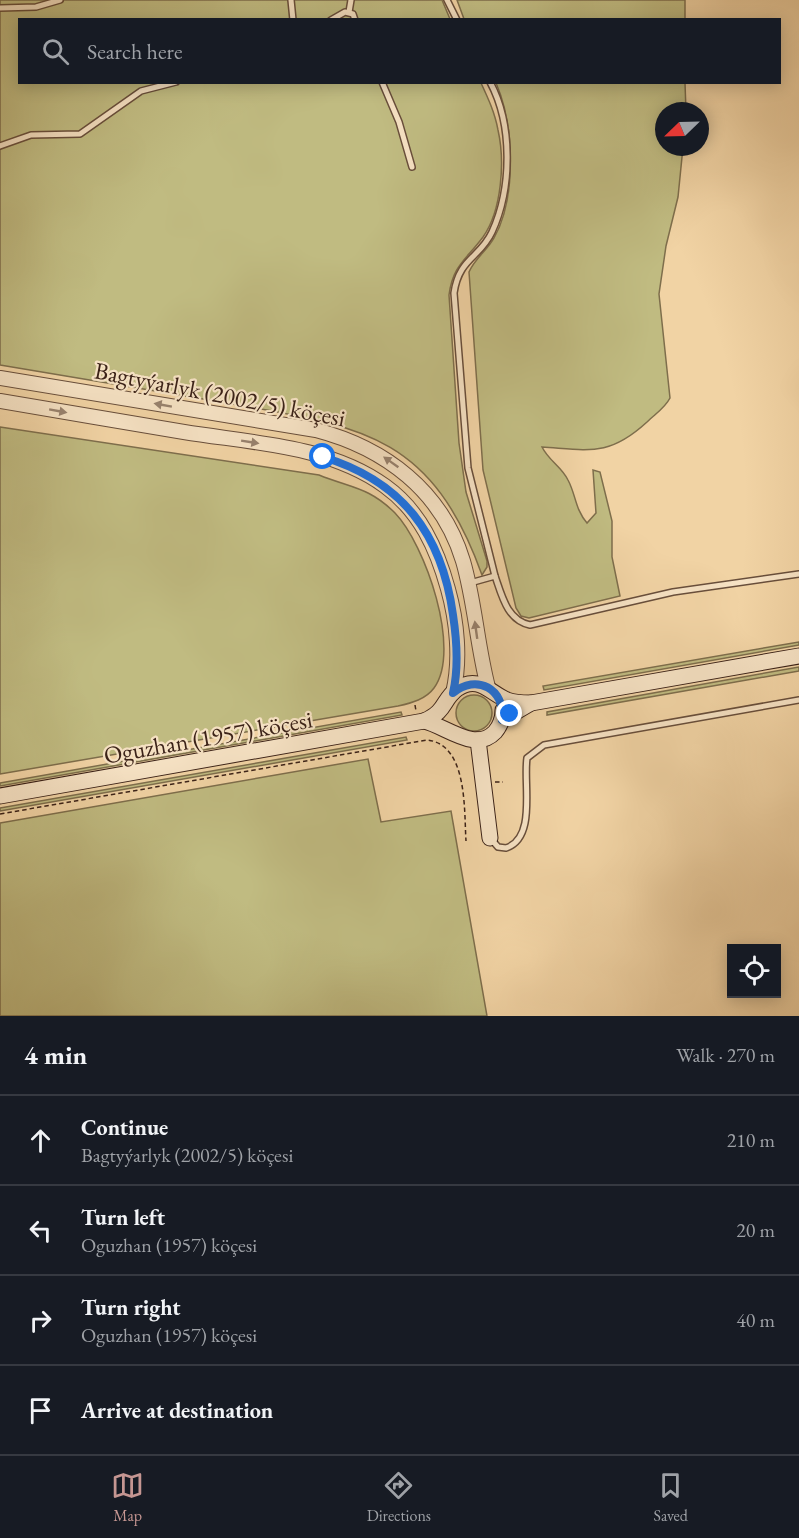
<!DOCTYPE html>
<meta charset="utf-8">
<style>
body{margin:0;font-family:"EB Garamond",serif;background:#20242c;color:#f1f3f6}
.controls{position:absolute;right:18px;bottom:18px;display:grid;overflow:hidden;border-radius:0px;box-shadow:0 3px 15px #0003}
.controls button{width:54px;height:54px;display:grid;place-items:center;padding:0;border:0;border-bottom:2px solid #363941;background:#171b24;color:#f1f3f6;font:30px sans-serif}
.compass{position:absolute;left:655px;top:102px;width:54px;height:54px;border-radius:50%;background:#171b24;box-shadow:0 3px 15px #0003;rotate:247deg}
.stop{position:absolute;width:18px;height:18px;margin:-14px;border:4px solid #1a73e8;border-radius:50%;background:#fff}
.stop.end{background:#1a73e8;border-color:#fff;box-shadow:0 2px 6px #0008}
.list{margin:0;padding:0;list-style:none}
h2{display:flex;justify-content:space-between;align-items:center;height:78px;margin:0;padding:0 24px;font-size:26px}
h2 small{font-size:20px;font-weight:400;color:#9ea1a6}
.list li{display:grid;grid-template-columns:39px 1fr auto;gap:18px;align-items:center;box-sizing:border-box;height:90px;padding:0 24px;border-top:2px solid #363941}
.list b{display:block;font-size:22px;white-space:nowrap}
.list p{margin:0;font-size:20px;white-space:nowrap;color:#9ea1a6}
.list em{font-size:20px;font-style:normal;color:#9ea1a6}
.icon{flex:none;width:33px;height:33px;fill:none;stroke:currentColor;stroke-width:2;stroke-linecap:round;stroke-linejoin:round}
.map{position:relative;flex:none;width:799px;height:1016px;overflow:hidden}
.search{position:absolute;background:#171b24;box-shadow:0 3px 15px #0003;left:18px;right:18px;top:18px;height:66px;display:flex;align-items:center;gap:15px;box-sizing:border-box;padding:0 21px;border-radius:0px;color:#9ea1a6;font-size:22px}
.sheet{height:438px;background:#171b24}
nav{display:flex;justify-content:space-around;align-items:center;box-sizing:border-box;height:84px;border-top:2px solid #363941;background:#171b24;font-size:16px;color:#9ea1a6}
nav a{display:grid;justify-items:center;gap:3px}
nav .on{color:#c59692}
.map>svg:first-child{display:block}
</style>
<div class="map">
<svg width="799" height="1016" viewBox="0 0 799 1016">
<rect width="100%" height="100%" fill="#f1d3a4"/>
<filter id="stains"><feTurbulence type="fractalNoise" baseFrequency=".00333" numOctaves="4"/><feColorMatrix values="0 0 0 0 .2 0 0 0 0 .09 0 0 0 0 .02 0 0 0 .5 -.17"/></filter>
<radialGradient id="worn" r=".72"><stop offset=".6" stop-color="#630" stop-opacity="0"/><stop offset="1" stop-color="#630" stop-opacity=".3"/></radialGradient>
<!-- green -->
<g fill="#c0bb81" stroke="#7e6e4c" stroke-width="1.5">
<path d="M0,0H442L450,19L20,20V82L481,83C488,98 495,113 498,130C505,161 502,210 483,237C466,260 453,265 449,295L459,443L466,492L487,561V567L482,575C430,430 356,426 221,402C147,389 74,378 0,365Z"/>
<path d="M457,0H685V19H464Z"/>
<path d="M496,83H685L686,111H664V147H683L678,197L666,246L659,294L670,398C665,408 655,414 647,422C609,457 589,450 542,447C549,461 561,466 568,480C576,495 575,509 587,523L596,513L593,470L600,472L612,521V557L620,596L529,618L521,616L516,608L483,470L469,272C475,258 487,251 494,238C517,197 514,124 496,83Z"/>
<path d="M0,427L319,475C351,488 369,487 395,513C425,544 462,650 434,688C426,699 412,703 398,706L0,774Z"/>
<path d="M799,642V645L544,690L543,686Z"/>
<path d="M799,667V671L547,715V712Z"/>
<circle cx="474" cy="713" r="18"/>
<path d="M401,712L402,715L0,786V783Z"/>
<path d="M406,737L407,740L0,811V808Z"/>
<path d="M368,759L381,822L451,811L487,1016H0V823Z"/>
</g>
<g fill="none" stroke-linecap="round" stroke-linejoin="round">
<!-- service casing -->
<g stroke="#684e3b" stroke-width="8">
<g id="service">
<path d="M291,0L293,20"/>
<path d="M447,0L457,20"/>
<path d="M0,8L36,7L60,0"/>
<path d="M349,12L351,0"/>
<path d="M331,20L345,12L353,14L355,20"/>
<path d="M382,82L399,122L412,167"/>
<path d="M490,82C513,125 512,188 492,232C480,258 459,258 454,293L468,468L495,576"/>
<path d="M0,146L31,135L80,134L141,91L176,82"/>
<path d="M470,583L495,576C502,596 507,620 530,625L673,592L799,574"/>
<path d="M491,839L498,847L506,848C537,838 523,783 527,758L544,745L799,700"/>
</g>
</g>
<!-- tertiary casing -->
<g stroke="#684e3b" stroke-width="16">
<g id="tertiary">
<path d="M0,378L316,430C385,448 442,491 463,561C475,602 477,645 488,687"/>
<path d="M0,401C61,411 123,422 184,432C251,443 329,445 385,486C420,511 437,549 448,589C457,621 461,660 453,693"/>
</g>
</g>
<!-- secondary casing -->
<g stroke="#3b2218" stroke-width="17">
<g id="secondary">
<path d="M531,703L799,656"/>
<path d="M424,721C446,726 475,753 495,732C501,725 503,718 503,710"/>
<path d="M478,740L490,838"/>
<path d="M0,796L424,721C447,711 442,700 457,689C478,674 490,693 507,700C514,703 523,703 531,703L502,720"/>
</g>
</g>
<!-- path -->
<g stroke="#3b2218" stroke-width="1.5" stroke-dasharray="4.5 3" stroke-linecap="butt">
<path d="M415,705L416,711"/>
<path d="M495,782H503"/>
<path d="M0,814L427,740C468,744 464,811 466,841"/>
</g>
<!-- service -->
<use href="#service" stroke="#f6e2c4" stroke-width="5"/>
<!-- tertiary -->
<use href="#tertiary" stroke="#f6e2c4" stroke-width="14"/>
<!-- secondary -->
<use href="#secondary" stroke="#f6e2c4" stroke-width="15"/>
</g>
<!-- one-way arrows -->
<defs><path id="oneway-solid" d="M-6-.8H1V-3.2L6.5 0L1 3.2V.8H-6Z" transform="scale(1.5)"/></defs>
<g fill="#98826e">
<use href="#oneway-solid" transform="translate(163 405) rotate(-170)"/>
<use href="#oneway-solid" transform="translate(58 411) rotate(10)"/>
<use href="#oneway-solid" transform="translate(250 442) rotate(9)"/>
<use href="#oneway-solid" transform="translate(391 462) rotate(-145)"/>
<use href="#oneway-solid" transform="translate(476 630) rotate(-98)"/>
</g>
<g fill="none" stroke-linecap="round" stroke-linejoin="round">
<!-- route -->
<path stroke="#1a73e8" stroke-width="8" d="M323,457C402,481 442,534 453,615C457,641 459,667 453,693C476,673 506,689 502,720L510,714"/>
</g>
<g text-anchor="middle" dominant-baseline="central" stroke-width="4.5" stroke-linejoin="round" paint-order="stroke">
<!-- street labels -->
<g font-size="24" fill="#3b2218" stroke="#f6e2c4">
<text transform="translate(220 394) rotate(11)">Bagtyýarlyk (2002/5) köçesi</text>
<text transform="translate(208 737) rotate(-10)">Oguzhan (1957) köçesi</text>
</g>
</g>
<rect width="100%" height="100%" filter="url(#stains)"/>
<rect width="100%" height="100%" fill="url(#worn)"/>
</svg>
<div class="controls">
<button><svg class="icon" aria-label="locate" viewBox="0 0 24 24"><circle cx="12" cy="12" r="6"/><path d="M12 2v4M12 18v4M2 12h4M18 12h4"/></svg></button>
</div>
<svg class="compass" viewBox="-18 -18 36 36"><path d="M0-13l5 13h-10z" fill="#e53935"/><path d="M0 13l5-13h-10z" fill="#9ea1a6"/></svg>
<div class="stop" style="left:323px;top:457px"></div>
<div class="stop end" style="left:510px;top:714px"></div>
<div class="search"><svg class="icon" aria-label="search" viewBox="0 0 24 24"><circle cx="10" cy="10" r="6"/><path d="M15 15l6 6"/></svg>Search here</div>
</div>
<section class="sheet">
<h2>4 min<small>Walk · 270 m</small></h2>
<ul class="list">
<li><svg class="icon" aria-label="ahead" viewBox="0 0 24 24"><path d="M12 20V5M6 11l6-6 6 6"/></svg><div><b>Continue</b><p>Bagtyýarlyk (2002/5) köçesi</p></div><em>210 m</em></li>
<li><svg class="icon" aria-label="left" viewBox="0 0 24 24"><path d="M17 20v-9H6M10 6l-5 5 5 5"/></svg><div><b>Turn left</b><p>Oguzhan (1957) köçesi</p></div><em>20 m</em></li>
<li><svg class="icon" aria-label="right" viewBox="0 0 24 24"><path d="M7 20v-9h11M14 6l5 5-5 5"/></svg><div><b>Turn right</b><p>Oguzhan (1957) köçesi</p></div><em>40 m</em></li>
<li><svg class="icon" aria-label="arrive" viewBox="0 0 24 24"><path d="M6 21V4h12l-3 4 3 4H6"/></svg><div><b>Arrive at destination</b></div></li>
</ul>
</section>
<nav>
<a class="on"><svg class="icon" aria-label="map" viewBox="0 0 24 24"><path d="M3 6l6-2 6 2 6-2v14l-6 2-6-2-6 2zM9 4v14M15 6v14"/></svg>Map</a>
<a><svg class="icon" aria-label="directions" viewBox="0 0 24 24"><path d="M12 3l9 9-9 9-9-9zM9 14v-3h6M13 9l2 2-2 2"/></svg>Directions</a>
<a><svg class="icon" aria-label="saved" viewBox="0 0 24 24"><path d="M7 4h10v16l-5-4-5 4z"/></svg>Saved</a>
</nav>
